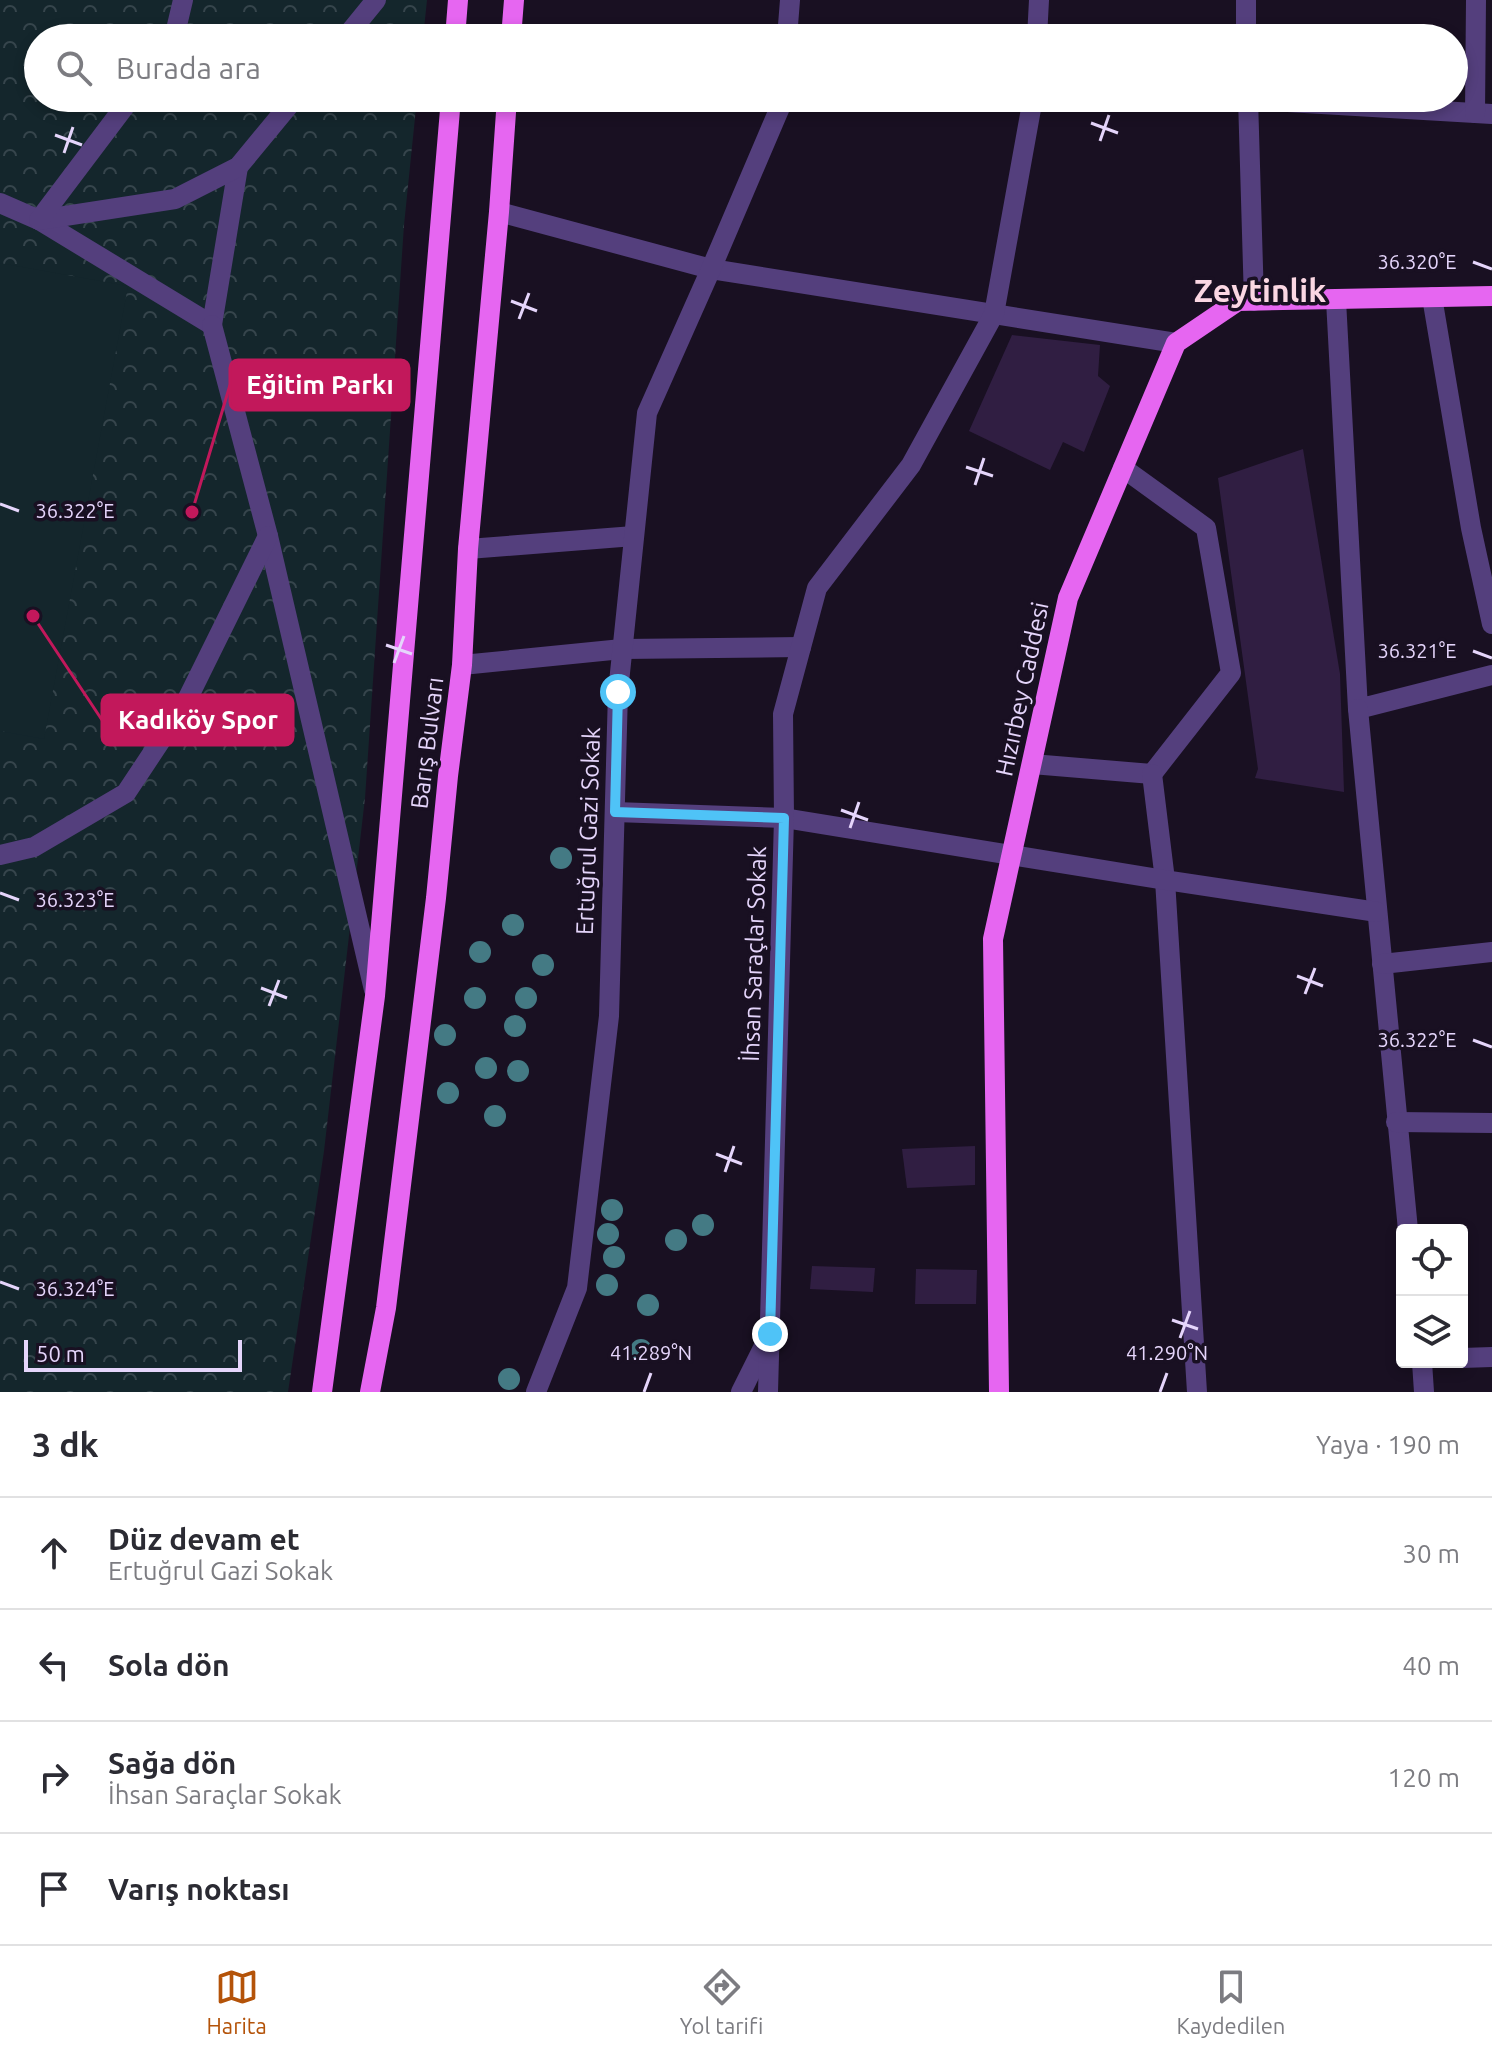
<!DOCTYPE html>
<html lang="tr">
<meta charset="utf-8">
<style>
body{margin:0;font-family:Ubuntu,sans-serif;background:#f7f7f7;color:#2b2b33}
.controls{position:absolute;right:24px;bottom:24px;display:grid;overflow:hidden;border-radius:8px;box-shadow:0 4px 12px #0003}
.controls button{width:72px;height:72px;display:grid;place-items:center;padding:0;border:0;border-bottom:2px solid #e1e1e2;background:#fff;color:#2b2b33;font:40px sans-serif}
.scale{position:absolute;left:24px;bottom:20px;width:218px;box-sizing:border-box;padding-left:8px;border:4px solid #e5d5fb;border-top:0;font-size:22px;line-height:28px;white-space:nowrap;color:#e5d5fb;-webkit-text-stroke:6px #191022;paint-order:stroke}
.stop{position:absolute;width:24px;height:24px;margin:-18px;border:6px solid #4fc3f7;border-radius:50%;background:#fff}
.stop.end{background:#4fc3f7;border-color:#fff;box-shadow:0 2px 8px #0008}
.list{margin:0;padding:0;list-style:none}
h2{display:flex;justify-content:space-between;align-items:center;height:104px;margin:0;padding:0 32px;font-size:34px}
h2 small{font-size:26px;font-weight:400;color:#7c7c81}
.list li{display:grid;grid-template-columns:52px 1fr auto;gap:24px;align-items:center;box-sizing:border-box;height:112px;padding:0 32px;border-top:2px solid #e1e1e2}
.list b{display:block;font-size:30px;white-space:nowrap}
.list p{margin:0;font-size:26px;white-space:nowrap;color:#7c7c81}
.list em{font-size:26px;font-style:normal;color:#7c7c81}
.icon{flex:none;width:44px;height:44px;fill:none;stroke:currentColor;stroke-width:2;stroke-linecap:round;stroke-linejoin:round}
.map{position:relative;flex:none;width:1492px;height:1392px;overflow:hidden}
.search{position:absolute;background:#fff;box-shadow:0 4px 12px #0003;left:24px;right:24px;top:24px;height:88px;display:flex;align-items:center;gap:20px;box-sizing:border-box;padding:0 28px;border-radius:44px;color:#7c7c81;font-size:30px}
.sheet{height:552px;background:#fff}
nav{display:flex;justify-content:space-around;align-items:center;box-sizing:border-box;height:112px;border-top:2px solid #e1e1e2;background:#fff;font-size:22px;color:#7c7c81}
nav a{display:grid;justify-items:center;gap:4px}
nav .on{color:#b45309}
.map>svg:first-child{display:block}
</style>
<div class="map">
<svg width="1492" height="1392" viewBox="0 0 1492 1392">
<defs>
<pattern id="park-crowns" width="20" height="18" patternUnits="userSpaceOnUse" patternTransform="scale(2)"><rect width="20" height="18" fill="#14262c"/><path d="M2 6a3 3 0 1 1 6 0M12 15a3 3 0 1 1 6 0" fill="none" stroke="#36454c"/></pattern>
</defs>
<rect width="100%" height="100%" fill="#191022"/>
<!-- park -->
<path fill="url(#park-crowns)" d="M0,0H427L423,38H38V98H417L404,225L365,798L324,1151L288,1392H0Z"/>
<!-- pitch -->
<path fill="#14262c" d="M0,263L128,286L44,739L0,731Z"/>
<!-- building -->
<g fill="#301e42">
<path d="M1012,335L1100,345L1098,376L1110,386L1084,452L1063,442L1050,470L969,431Z"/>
<path d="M1303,449L1340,674L1344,792L1255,778L1258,769L1218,478Z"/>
<path d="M975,1146V1185L907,1188L902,1149Z"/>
<path d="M812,1266L875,1268L873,1292L810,1289Z"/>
<path d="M916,1269L977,1270L976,1304H915Z"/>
</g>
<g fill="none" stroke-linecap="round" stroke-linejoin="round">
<!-- minor -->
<g stroke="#543f7d" stroke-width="20">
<path d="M1246,0V38"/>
<path d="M174,38L183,0"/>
<path d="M345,38L376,0"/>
<path d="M787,38L790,0"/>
<path d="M1037,38L1039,0"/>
<path d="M1219,98L1492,114"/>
<path d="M1248,98L1254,301"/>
<path d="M1475,113L1476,0"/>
<path d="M0,203L39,220L212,325L238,167"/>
<path d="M499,212L711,269L1176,343"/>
<path d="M39,220L175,199L238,167L295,98"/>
<path d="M39,220L131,98"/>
<path d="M1432,297L1471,528L1492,624"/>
<path d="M1336,300L1358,709L1492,675"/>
<path d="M212,325L268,536L374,990"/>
<path d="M468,549L634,536"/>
<path d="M462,665L622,649L801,647"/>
<path d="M1358,709L1408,1230"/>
<path d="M1032,764L1152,774L1231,673L1206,528L1123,468"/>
<path d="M1152,774L1165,880L1197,1392"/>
<path d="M615,812L784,818L1165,880L1377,912"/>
<path d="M0,855L34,847L126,793L185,704L268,536"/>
<path d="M1382,964L1492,952"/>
<path d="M1396,1122L1492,1123"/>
<path d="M1462,1358L1492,1357"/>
<path d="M1422,1362L1424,1392"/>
<path d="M536,1392L577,1288L609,1016L618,692L647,413L711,269L781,105V98"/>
<path d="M741,1392L766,1342"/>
<path d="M768,1392L784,818L783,714L817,588L911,465L994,314L1033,98"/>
</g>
<!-- major -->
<g stroke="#e666f1" stroke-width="20">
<path d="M455,38L458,0"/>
<path d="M511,38L514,0"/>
<path d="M322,1392L375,996L451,98"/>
<path d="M370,1392L386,1308L436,898L448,776L462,665L468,549L499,212L507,98"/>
<path d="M999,1392L993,939L1068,598L1176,343L1238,301L1492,296"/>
</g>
</g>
<!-- trees -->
<g fill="#447a84">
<circle cx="561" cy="858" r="11"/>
<circle cx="513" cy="925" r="11"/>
<circle cx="480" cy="952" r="11"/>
<circle cx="543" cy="965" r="11"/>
<circle cx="475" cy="998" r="11"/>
<circle cx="526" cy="998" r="11"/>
<circle cx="515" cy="1026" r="11"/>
<circle cx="445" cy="1035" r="11"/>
<circle cx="486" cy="1068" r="11"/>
<circle cx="518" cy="1071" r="11"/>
<circle cx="448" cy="1093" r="11"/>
<circle cx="495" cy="1116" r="11"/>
<circle cx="612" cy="1210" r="11"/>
<circle cx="703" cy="1225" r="11"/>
<circle cx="608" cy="1234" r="11"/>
<circle cx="676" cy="1240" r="11"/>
<circle cx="614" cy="1257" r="11"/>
<circle cx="607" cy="1285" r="11"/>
<circle cx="648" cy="1305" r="11"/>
<circle cx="641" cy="1350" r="11"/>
<circle cx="509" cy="1379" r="11"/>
</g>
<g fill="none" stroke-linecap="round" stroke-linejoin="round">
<!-- route -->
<path stroke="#4fc3f7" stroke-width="10" d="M618,692L615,812L784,818L770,1334"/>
</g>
<!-- ticks -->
<path fill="none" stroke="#e5d5fb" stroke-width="3" d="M1091,123L1118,133M55,135L82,145M1100,141L1109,115M64,153L73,127M1473,262L1492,269M511,301L537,311M519,319L529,293M966,467L993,476M975,485L984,458M0,504L19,511M386,645L412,654M1473,651L1492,658M394,663L404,636M841,810L868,820M850,828L859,802M0,893L19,900M1297,976L1323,986M261,988L287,998M1305,994L1315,968M269,1006L279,980M1473,1040L1492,1047M716,1154L742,1164M725,1172L734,1146M0,1282L19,1289M1172,1320L1198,1329M1180,1338L1190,1311M644,1392L651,1373M1160,1392L1167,1373"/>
<g text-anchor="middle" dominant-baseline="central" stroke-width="7" stroke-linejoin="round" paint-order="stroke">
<!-- street labels -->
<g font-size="24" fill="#e5d5fb" stroke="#191022">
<text transform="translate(1022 689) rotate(-78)">Hızırbey Caddesi</text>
<text transform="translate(427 743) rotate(-83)">Barış Bulvarı</text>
<text transform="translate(588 831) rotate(-88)">Ertuğrul Gazi Sokak</text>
<text transform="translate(754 954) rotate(-88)">İhsan Saraçlar Sokak</text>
</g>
<!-- district labels -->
<g font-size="32" font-weight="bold" fill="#fbd7e3" stroke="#191022">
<text x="1260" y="290">Zeytinlik</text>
</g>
</g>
<g font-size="20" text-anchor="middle" fill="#e5d5fb" stroke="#191022" stroke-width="7" stroke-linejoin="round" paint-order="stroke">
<text x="1417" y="269">36.320°E</text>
<text x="75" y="518">36.322°E</text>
<text x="1417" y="658">36.321°E</text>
<text x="75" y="907">36.323°E</text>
<text x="1417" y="1047">36.322°E</text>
<text x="75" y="1296">36.324°E</text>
<text x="651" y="1360">41.289°N</text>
<text x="1167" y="1360">41.290°N</text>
</g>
<!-- callouts -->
<path fill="none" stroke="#c2185b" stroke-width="3" d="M192 512L230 385M33 616L102 720"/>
<g fill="#c2185b" stroke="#191022" stroke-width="3">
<circle cx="192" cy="512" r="8"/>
<circle cx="33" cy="616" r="8"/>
</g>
<g fill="#c2185b" stroke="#c2185b" stroke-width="3">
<rect x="230" y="360" width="179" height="50" rx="8"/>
<rect x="102" y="695" width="191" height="50" rx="8"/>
</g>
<g font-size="26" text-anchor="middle" font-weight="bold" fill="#fff">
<text x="320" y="394">Eğitim Parkı</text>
<text x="198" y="729">Kadıköy Spor</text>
</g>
</svg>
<div class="controls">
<button><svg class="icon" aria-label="locate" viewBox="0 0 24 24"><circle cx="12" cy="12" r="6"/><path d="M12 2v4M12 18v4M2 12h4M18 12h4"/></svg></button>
<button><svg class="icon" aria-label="layers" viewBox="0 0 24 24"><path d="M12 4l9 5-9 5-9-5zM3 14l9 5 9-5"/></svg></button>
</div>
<div class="scale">50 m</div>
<div class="stop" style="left:618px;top:692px"></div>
<div class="stop end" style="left:770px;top:1334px"></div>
<div class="search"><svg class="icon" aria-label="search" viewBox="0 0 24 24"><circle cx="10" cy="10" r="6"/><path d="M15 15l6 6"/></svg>Burada ara</div>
</div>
<section class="sheet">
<h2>3 dk<small>Yaya · 190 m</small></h2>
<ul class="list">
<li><svg class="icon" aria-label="ahead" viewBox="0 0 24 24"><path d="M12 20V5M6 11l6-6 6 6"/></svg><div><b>Düz devam et</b><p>Ertuğrul Gazi Sokak</p></div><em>30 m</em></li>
<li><svg class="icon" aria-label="left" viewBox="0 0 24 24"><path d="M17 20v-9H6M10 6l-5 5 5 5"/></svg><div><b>Sola dön</b></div><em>40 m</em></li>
<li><svg class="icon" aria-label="right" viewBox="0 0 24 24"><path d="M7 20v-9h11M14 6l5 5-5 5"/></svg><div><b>Sağa dön</b><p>İhsan Saraçlar Sokak</p></div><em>120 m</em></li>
<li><svg class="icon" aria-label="arrive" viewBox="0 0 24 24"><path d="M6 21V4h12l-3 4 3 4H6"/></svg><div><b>Varış noktası</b></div></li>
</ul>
</section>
<nav>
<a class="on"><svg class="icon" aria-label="map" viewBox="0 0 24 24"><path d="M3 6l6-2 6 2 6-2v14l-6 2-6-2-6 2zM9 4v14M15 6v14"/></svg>Harita</a>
<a><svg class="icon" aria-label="directions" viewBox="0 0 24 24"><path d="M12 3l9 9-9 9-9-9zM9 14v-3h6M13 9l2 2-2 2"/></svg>Yol tarifi</a>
<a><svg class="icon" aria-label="saved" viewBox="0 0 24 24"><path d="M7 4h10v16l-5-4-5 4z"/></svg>Kaydedilen</a>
</nav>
